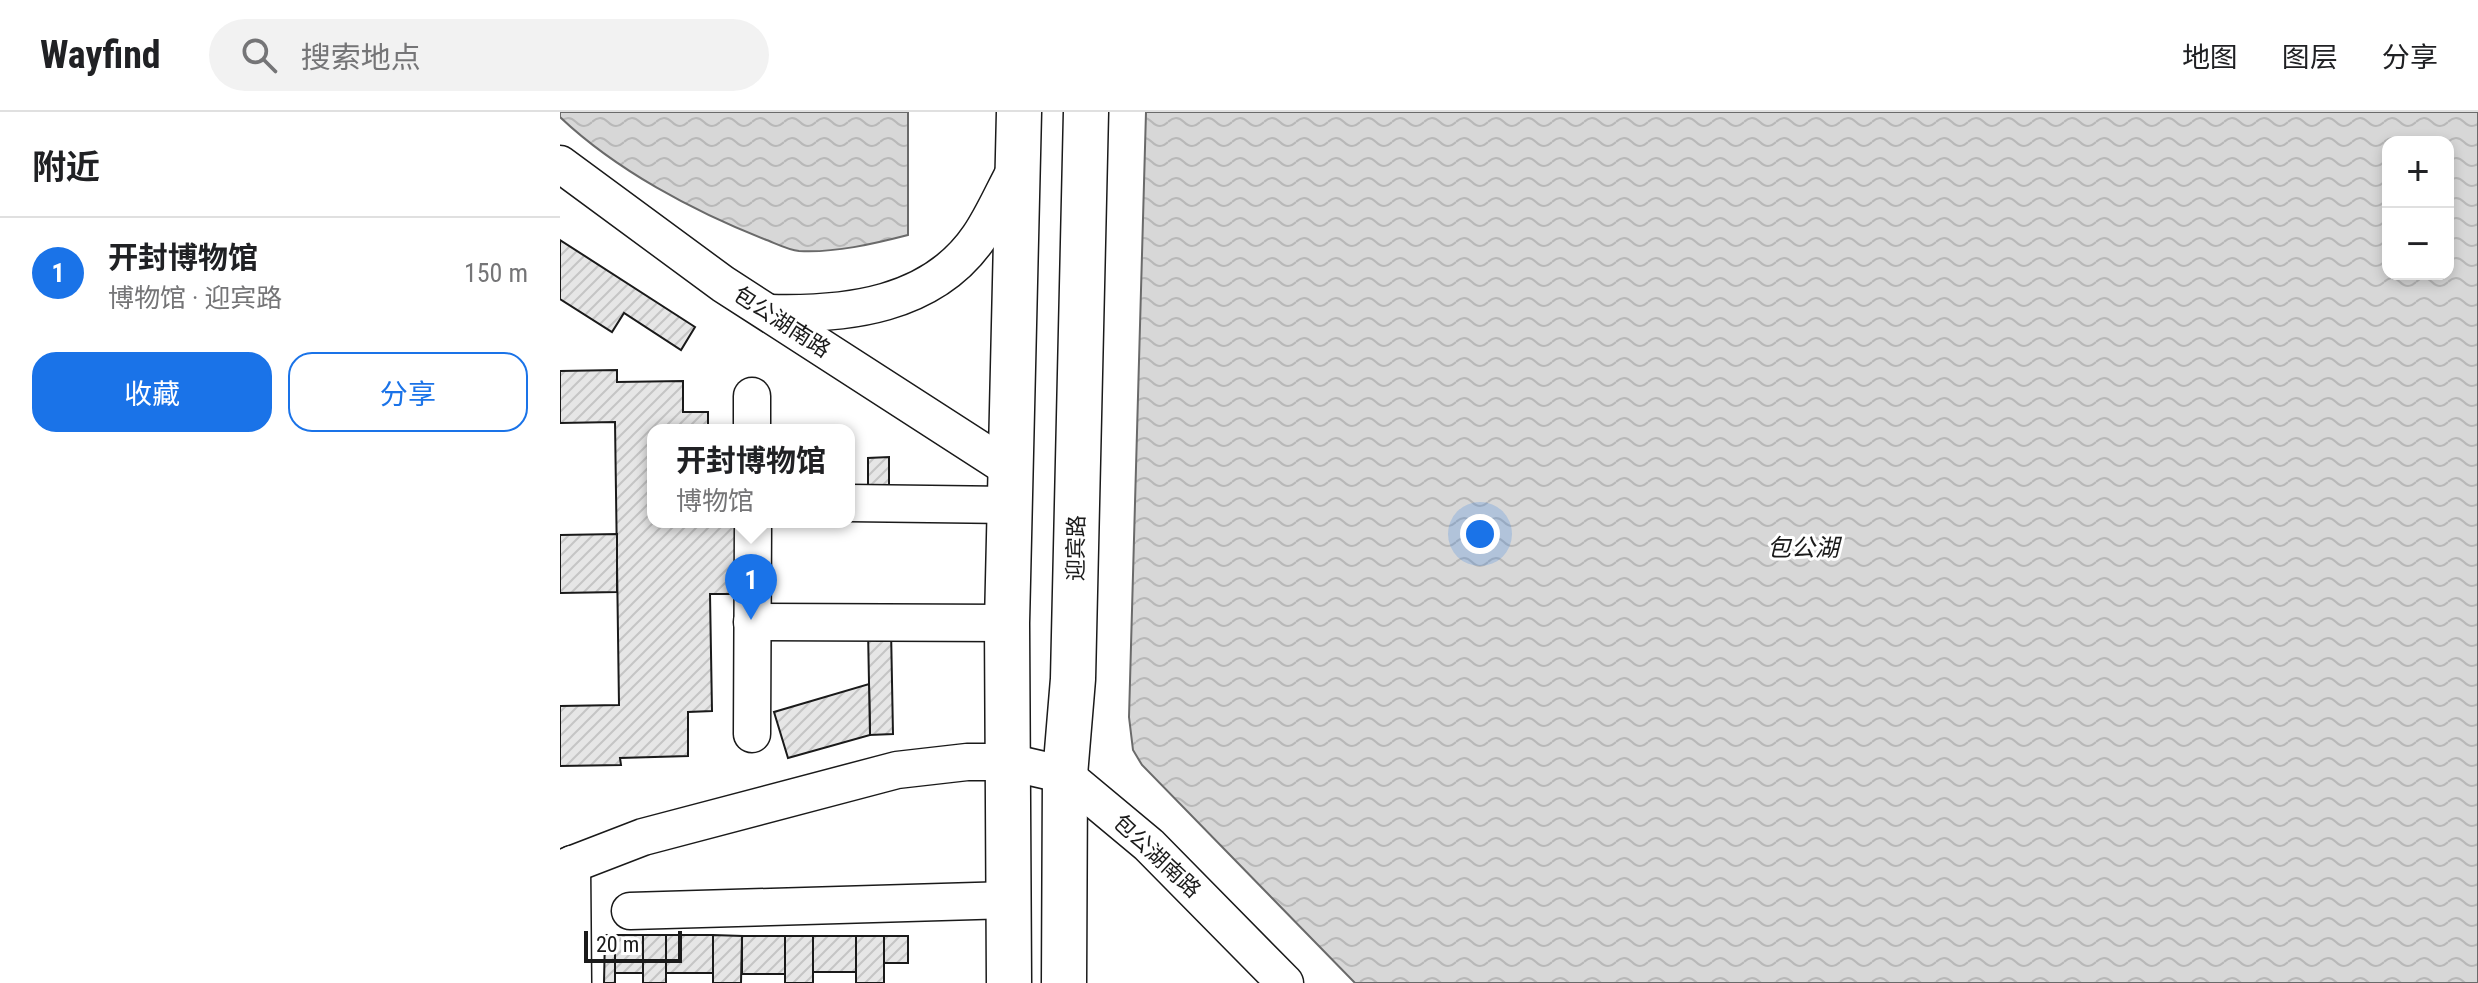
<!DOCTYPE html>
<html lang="zh">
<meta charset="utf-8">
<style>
body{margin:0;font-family:"Roboto Condensed","Noto Sans SC",sans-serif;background:#f2f2f2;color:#202124}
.controls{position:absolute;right:24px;top:24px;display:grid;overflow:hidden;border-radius:16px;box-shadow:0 4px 12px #0003}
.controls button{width:72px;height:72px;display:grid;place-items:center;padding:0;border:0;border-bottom:2px solid #e0e0e0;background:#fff;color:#202124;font:40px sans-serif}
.scale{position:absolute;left:24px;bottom:20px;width:98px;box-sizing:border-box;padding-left:8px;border:4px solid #1a1a1a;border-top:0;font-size:22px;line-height:28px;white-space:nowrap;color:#1a1a1a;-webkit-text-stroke:6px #fff;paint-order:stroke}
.you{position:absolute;left:920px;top:422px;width:28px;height:28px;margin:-20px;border:6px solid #fff;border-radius:50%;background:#1a73e8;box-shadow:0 0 0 12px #1a73e833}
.badge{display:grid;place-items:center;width:52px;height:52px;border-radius:50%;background:#1a73e8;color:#fff;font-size:26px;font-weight:700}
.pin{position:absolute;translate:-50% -66px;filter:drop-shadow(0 2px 4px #0008)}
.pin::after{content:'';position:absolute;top:42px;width:28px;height:24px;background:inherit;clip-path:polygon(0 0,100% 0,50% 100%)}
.popup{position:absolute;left:87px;top:312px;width:208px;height:104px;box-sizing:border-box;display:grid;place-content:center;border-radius:16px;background:#fff;filter:drop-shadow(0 2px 6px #0005);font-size:26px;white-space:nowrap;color:#757577}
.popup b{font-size:30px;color:#202124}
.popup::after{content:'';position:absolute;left:50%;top:100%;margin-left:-16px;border:16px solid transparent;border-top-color:#fff}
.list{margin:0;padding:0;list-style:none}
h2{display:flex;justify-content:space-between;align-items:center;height:104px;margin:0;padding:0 32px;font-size:34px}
h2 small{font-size:26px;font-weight:400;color:#757577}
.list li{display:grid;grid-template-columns:52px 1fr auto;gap:24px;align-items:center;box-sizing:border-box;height:112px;padding:0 32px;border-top:2px solid #e0e0e0}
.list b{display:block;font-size:30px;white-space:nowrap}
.list p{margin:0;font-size:26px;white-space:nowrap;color:#757577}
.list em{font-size:26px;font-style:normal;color:#757577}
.actions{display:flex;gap:16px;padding:24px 32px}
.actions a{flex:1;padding:18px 0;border:2px solid #1a73e8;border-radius:24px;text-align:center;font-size:28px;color:#1a73e8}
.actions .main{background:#1a73e8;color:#fff}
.icon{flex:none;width:44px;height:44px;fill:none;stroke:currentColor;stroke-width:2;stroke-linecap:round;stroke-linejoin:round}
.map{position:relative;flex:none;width:1918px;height:871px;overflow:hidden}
header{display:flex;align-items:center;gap:48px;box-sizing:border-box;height:112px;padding:0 40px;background:#fff;border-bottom:2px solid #e0e0e0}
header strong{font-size:38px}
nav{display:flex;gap:44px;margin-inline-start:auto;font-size:28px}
.search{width:560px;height:72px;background:#f2f2f2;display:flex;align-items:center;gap:20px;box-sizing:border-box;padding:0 28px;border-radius:44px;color:#757577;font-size:30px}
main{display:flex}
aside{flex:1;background:#fff}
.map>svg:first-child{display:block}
</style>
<header>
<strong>Wayfind</strong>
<div class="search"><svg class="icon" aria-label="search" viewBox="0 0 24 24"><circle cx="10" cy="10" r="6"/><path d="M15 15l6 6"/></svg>搜索地点</div>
<nav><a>地图</a><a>图层</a><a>分享</a></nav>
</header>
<main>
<aside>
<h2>附近<small></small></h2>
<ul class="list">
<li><span class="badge">1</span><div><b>开封博物馆</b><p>博物馆 · 迎宾路</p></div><em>150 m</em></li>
</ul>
<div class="actions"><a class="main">收藏</a><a>分享</a></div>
</aside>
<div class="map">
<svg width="1918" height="871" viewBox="0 0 1918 871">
<defs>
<pattern id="water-waves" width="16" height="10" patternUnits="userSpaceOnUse" patternTransform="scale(2)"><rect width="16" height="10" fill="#d7d7d7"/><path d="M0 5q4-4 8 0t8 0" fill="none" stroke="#b8b8b8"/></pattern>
<pattern id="building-hatch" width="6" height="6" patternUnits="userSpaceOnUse" patternTransform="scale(2)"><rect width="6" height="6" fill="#e6e6e6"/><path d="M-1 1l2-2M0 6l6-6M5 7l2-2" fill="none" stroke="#c5c5c5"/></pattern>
</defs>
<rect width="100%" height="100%" fill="#fff"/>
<!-- water -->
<g fill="url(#water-waves)" stroke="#6a6a6a" stroke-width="2" fill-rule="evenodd">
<path d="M0,0H348V123C313,132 275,141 239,139C228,138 215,131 204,127C133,99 56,58 0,5Z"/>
<path d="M586,0H1918V871H795L582,653L573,638L569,605ZM1828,30H1888V162H1828Z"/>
</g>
<!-- building -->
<g fill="url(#building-hatch)" stroke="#1a1a1a" stroke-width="2">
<path d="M0,128L135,215L121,238L64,201L52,220L0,187Z"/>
<path d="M57,258V270L123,269V300H148V318H93V410L175,412L176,482H150L152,599L128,600V644L60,646L61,653L0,654V594L59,593L55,310L0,311V259Z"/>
<path d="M329,345V381H308V346Z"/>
<path d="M57,422V480L0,481V423Z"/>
<path d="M331,517L333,622L310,623L308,518Z"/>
<path d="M309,572L310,623L228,646L214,600Z"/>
<path d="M45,823H55V871H44Z"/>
<rect x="55" y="823" width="28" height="38"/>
<rect x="83" y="823" width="23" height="48"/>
<rect x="106" y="823" width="47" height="38"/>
<path d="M153,823L182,824L181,871H153Z"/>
<rect x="182" y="824" width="43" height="38"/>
<rect x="225" y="824" width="28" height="47"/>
<rect x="253" y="824" width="43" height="36"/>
<rect x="296" y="824" width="28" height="47"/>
<rect x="324" y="824" width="24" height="27"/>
</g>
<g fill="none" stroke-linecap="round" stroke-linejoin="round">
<!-- minor casing -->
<g stroke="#1a1a1a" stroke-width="39">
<g id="minor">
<path d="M0,52L163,172L450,357"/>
<path d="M210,201C286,203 372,194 419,125C434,103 444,78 457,55"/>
<path d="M192,284V318"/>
<path d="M289,391L450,393"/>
<path d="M192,510L447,511"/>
<path d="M192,622L193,410"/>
<path d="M12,752L13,871"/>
<path d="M0,757L83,725L337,658L407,650H449L505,663L589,733L725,871"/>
<path d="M70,799L450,788"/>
</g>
</g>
<!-- major casing -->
<g stroke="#1a1a1a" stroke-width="47">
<g id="major">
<path d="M449,871L447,511L459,0"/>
<path d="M504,871L505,663L513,567L526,0"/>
</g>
</g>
<!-- minor -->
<use href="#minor" stroke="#fff" stroke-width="36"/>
<!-- major -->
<use href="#major" stroke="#fff" stroke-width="44"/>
</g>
<g text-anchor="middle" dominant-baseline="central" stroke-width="6" stroke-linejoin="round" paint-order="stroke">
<!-- street labels -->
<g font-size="22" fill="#1a1a1a" stroke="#fff">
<text transform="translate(222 210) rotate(33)">包公湖南路</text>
<text transform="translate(516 436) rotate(-89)">迎宾路</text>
<text transform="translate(597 744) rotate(43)">包公湖南路</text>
</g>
<!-- water labels -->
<g font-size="24" font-style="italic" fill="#1a1a1a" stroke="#fff">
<text x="1243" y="436">包公湖</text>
</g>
</g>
</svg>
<div class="controls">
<button>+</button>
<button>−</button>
</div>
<div class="scale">20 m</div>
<div class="you"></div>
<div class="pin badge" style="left:191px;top:508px">1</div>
<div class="popup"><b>开封博物馆</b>博物馆</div>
</div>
</main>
